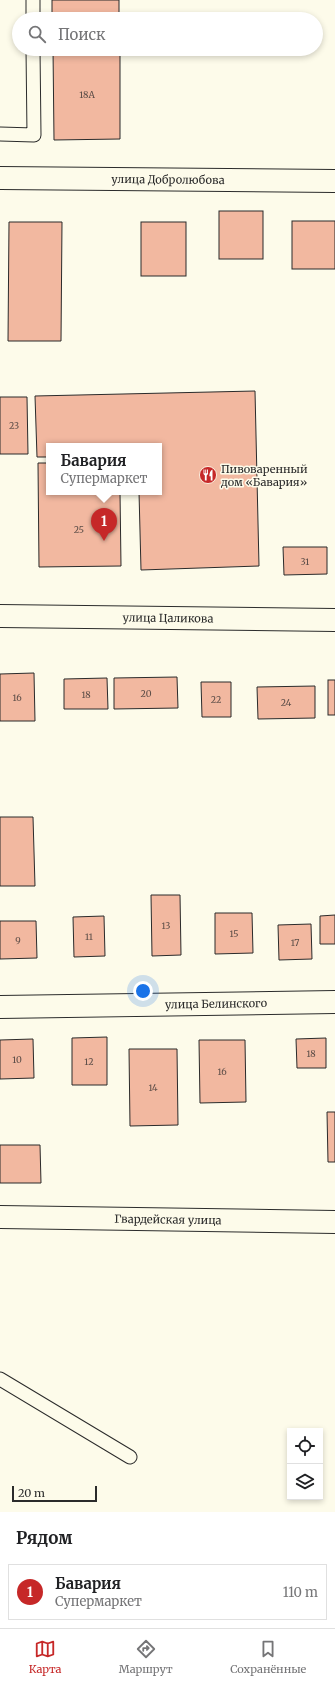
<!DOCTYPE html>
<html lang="ru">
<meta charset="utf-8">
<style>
body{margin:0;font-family:Merriweather,serif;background:#f6f6f6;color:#202124}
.controls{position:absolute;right:12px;bottom:12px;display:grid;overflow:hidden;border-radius:0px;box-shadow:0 2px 6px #0003}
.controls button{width:36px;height:36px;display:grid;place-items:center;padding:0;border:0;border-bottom:1px solid #e0e0e0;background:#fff;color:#202124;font:20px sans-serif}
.scale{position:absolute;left:12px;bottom:10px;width:85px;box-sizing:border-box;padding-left:4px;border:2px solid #2b2b2b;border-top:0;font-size:11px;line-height:14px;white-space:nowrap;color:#2b2b2b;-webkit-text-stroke:3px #fdfbea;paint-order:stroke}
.you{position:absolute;left:143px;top:991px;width:14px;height:14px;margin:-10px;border:3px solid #fff;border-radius:50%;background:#1a73e8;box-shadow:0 0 0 6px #1a73e833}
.badge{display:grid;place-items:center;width:26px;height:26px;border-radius:50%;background:#c62828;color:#fff;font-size:13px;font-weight:700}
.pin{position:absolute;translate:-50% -33px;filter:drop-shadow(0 1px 2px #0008)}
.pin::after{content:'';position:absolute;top:21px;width:14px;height:12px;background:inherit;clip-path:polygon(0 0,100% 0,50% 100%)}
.popup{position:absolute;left:46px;top:443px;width:116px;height:52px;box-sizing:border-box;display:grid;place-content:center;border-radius:0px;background:#fff;filter:drop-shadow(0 1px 3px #0005);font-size:13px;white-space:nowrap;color:#757577}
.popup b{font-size:15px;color:#202124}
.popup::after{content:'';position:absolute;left:50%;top:100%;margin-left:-8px;border:8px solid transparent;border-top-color:#fff}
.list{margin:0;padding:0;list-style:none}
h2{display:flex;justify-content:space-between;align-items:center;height:52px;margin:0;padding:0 16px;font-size:17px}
h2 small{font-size:13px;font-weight:400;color:#757577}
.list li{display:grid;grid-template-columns:26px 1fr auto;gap:12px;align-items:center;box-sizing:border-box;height:56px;margin:0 8px 8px;padding:0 8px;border:1px solid #e0e0e0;border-radius:0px}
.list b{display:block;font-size:15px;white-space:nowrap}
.list p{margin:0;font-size:13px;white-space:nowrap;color:#757577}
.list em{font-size:13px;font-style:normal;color:#757577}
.icon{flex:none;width:22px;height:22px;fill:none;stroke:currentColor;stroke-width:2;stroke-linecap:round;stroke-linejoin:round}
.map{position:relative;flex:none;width:335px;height:1512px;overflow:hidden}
.search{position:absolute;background:#fff;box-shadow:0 2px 6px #0003;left:12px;right:12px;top:12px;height:44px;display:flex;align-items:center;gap:10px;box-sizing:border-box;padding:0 14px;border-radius:22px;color:#757577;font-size:15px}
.sheet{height:116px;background:#fff}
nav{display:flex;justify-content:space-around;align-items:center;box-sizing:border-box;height:56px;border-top:1px solid #e0e0e0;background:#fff;font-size:11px;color:#757577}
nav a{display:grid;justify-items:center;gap:2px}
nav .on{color:#c62828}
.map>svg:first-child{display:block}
</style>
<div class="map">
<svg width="335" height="1512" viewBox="0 0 335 1512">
<rect width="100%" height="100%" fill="#fdfbea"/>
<!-- building -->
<g fill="#f2b8a0" stroke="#2b2b2b">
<rect x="52" y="0" width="67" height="19"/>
<path d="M53,49H120V139L54,140Z"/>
<rect x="219" y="211" width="44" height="48"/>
<rect x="292" y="221" width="43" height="48"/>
<path d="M9,222H62L61,341H8Z"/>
<rect x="141" y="222" width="45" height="54"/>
<path d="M255,391L259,566L141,570L139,492H159V446H49V457H37L35,396Z"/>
<path d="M0,397H27L28,454H0Z"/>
<path d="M38,463H49V492H120L121,566L39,567Z"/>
<path d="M283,547H327V574L284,575Z"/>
<path d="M34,673L35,721H0V674Z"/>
<path d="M177,677L178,708L114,709V678Z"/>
<path d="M107,678L108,709H64V679Z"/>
<rect x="328" y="680" width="7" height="35"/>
<path d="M201,682H231V717H202Z"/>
<path d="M315,686V718L258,719L257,687Z"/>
<path d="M0,817H33L35,886H0Z"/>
<path d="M151,895H180L181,955L152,956Z"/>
<path d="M215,913H252L253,953L215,954Z"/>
<path d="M335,915V944H320V916Z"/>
<path d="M104,916L105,956L74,957L73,917Z"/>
<path d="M0,921H36L37,958L0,959Z"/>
<path d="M311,924L312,959L279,960L278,925Z"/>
<path d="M107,1037V1085H72V1038Z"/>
<path d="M326,1038V1068H297L296,1039Z"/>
<path d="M33,1039L34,1078L0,1079V1040Z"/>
<path d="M199,1040H245L246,1102L200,1103Z"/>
<path d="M129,1049H177L178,1125L130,1126Z"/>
<path d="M327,1112H335V1162H328Z"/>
<path d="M0,1145H40L41,1183H0Z"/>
</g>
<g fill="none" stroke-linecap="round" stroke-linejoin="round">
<!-- lane casing -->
<g stroke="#2b2b2b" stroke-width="15">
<g id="lane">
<path d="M33,0V19"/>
<path d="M0,134L34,135L33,49"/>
<path d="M0,1379L130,1457"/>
</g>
</g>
<!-- street casing -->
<g stroke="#2b2b2b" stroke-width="24">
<g id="street">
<path id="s1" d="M0,178L335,181"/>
<path id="s2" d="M0,616L335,620"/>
<path id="s3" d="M0,1007L335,1002"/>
</g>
</g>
<!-- secondary casing -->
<g stroke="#2b2b2b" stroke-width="24">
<g id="secondary">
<path id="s4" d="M0,1217L335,1222"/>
</g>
</g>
<!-- lane -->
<use href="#lane" stroke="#fdfbea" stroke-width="13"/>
<!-- street -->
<use href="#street" stroke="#fdfbea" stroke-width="22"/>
<!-- secondary -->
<use href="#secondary" stroke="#fdfbea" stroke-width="22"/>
</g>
<!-- icons -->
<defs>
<g id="restaurant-disc" transform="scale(0.9)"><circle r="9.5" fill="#c62828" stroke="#fdfbea"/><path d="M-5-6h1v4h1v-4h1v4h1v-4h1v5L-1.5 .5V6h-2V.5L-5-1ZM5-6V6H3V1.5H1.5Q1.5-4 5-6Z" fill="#fff"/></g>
</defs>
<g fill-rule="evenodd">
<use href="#restaurant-disc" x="208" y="475"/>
</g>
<g text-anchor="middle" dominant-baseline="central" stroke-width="3" stroke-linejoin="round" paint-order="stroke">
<!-- number labels -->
<g font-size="9" fill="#5d4e48">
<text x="87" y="94">18А</text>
<text x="14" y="425">23</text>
<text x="79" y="529">25</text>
<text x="305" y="561">31</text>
<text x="146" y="693">20</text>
<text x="86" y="694">18</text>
<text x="17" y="697">16</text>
<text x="216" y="699">22</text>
<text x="286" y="702">24</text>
<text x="166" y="925">13</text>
<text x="234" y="933">15</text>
<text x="89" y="936">11</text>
<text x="18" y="940">9</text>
<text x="295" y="942">17</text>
<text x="311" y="1053">18</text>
<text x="17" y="1059">10</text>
<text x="89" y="1061">12</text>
<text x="222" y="1071">16</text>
<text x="153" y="1087">14</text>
</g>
<!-- street labels -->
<g font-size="11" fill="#2b2b2b" stroke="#fdfbea">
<text stroke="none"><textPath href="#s1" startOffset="168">улица Добролюбова</textPath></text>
<text stroke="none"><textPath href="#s2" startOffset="168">улица Цаликова</textPath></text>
<text stroke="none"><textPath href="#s3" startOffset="216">улица Белинского</textPath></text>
<text stroke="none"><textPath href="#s4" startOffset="168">Гвардейская улица</textPath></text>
</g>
<!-- poi labels -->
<g font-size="11" fill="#2b2b2b" stroke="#fdfbea" text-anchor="start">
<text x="221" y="469">Пивоваренный<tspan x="221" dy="13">дом «Бавария»</tspan></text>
</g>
</g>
</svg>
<div class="controls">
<button><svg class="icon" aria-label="locate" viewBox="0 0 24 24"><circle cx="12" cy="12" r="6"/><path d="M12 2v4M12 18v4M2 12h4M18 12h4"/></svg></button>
<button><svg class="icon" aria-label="layers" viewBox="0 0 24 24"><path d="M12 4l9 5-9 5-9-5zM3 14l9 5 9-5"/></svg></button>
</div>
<div class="scale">20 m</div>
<div class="you"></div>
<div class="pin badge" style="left:104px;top:541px">1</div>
<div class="popup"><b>Бавария</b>Супермаркет</div>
<div class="search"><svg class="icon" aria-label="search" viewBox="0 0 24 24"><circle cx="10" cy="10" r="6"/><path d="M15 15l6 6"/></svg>Поиск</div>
</div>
<section class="sheet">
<h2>Рядом<small></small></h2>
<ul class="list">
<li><span class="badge">1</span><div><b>Бавария</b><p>Супермаркет</p></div><em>110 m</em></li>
</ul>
</section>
<nav>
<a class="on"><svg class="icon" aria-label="map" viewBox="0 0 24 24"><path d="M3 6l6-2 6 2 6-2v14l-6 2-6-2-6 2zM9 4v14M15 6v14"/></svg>Карта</a>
<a><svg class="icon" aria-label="directions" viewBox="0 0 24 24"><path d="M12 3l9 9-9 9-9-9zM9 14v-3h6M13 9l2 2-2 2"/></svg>Маршрут</a>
<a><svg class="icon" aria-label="saved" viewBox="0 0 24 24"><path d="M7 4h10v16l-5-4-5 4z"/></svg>Сохранённые</a>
</nav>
